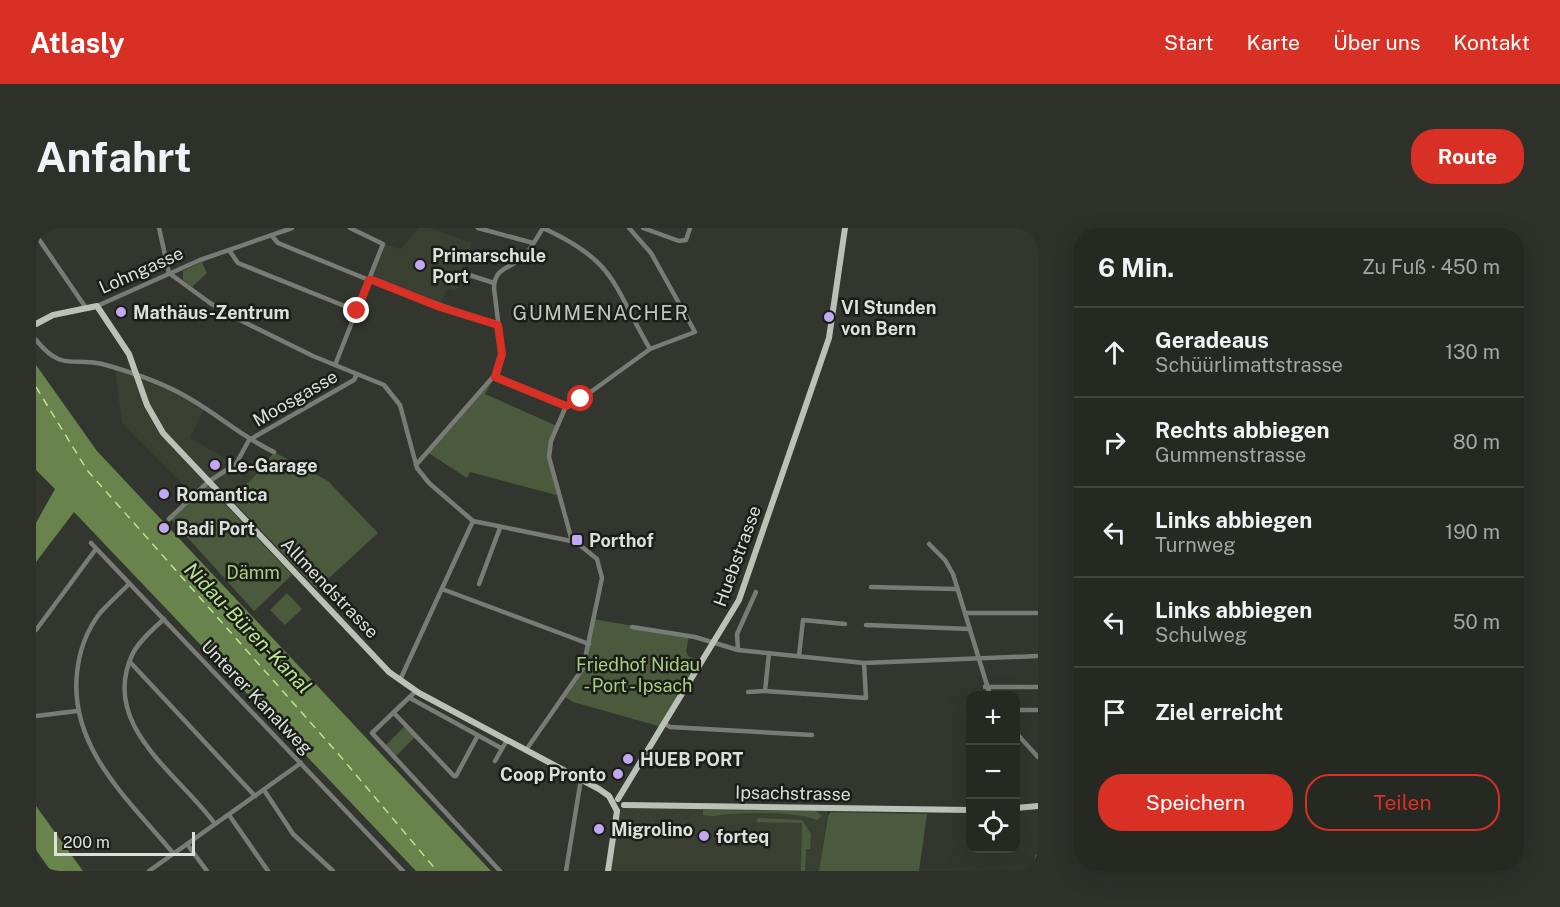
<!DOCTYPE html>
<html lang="de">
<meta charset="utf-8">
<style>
body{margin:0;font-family:"Public Sans",sans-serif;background:#2e302a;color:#f1f3f6}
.controls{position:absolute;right:18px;bottom:18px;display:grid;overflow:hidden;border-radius:12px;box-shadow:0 6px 24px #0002}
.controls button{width:54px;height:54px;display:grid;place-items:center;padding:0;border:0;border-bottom:2px solid #424440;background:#262822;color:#f1f3f6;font:30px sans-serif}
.scale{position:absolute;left:18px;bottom:15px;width:141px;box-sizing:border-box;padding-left:6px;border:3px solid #dcdfda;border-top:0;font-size:16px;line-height:21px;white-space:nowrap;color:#dcdfda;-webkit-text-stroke:4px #1b1d19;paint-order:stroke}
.stop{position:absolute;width:18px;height:18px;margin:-14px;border:4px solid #d93025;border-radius:50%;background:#fff}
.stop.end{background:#d93025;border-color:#fff;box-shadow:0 2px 6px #0008}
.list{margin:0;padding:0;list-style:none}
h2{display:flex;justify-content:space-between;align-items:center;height:78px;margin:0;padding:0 24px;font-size:26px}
h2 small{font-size:20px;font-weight:400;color:#a4a6a5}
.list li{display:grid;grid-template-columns:39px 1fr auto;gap:18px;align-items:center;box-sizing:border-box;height:90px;padding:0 24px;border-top:2px solid #424440}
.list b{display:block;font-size:22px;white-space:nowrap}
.list p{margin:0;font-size:20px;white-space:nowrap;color:#a4a6a5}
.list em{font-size:20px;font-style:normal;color:#a4a6a5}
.actions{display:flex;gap:12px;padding:18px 24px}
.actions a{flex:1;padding:14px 0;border:2px solid #d93025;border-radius:24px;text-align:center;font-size:21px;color:#d93025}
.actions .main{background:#d93025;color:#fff}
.icon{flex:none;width:33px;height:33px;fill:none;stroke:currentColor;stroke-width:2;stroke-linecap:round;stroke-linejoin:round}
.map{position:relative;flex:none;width:1002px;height:643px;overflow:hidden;border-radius:24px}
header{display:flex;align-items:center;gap:36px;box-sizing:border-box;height:84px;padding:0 30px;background:#d93025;color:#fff}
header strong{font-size:28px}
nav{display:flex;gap:33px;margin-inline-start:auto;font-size:21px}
.intro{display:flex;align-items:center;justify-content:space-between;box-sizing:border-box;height:144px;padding:0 36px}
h1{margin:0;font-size:42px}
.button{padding:15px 27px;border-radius:24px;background:#d93025;color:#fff;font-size:21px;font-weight:700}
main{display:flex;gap:36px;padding:0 36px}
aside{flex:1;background:#262822;border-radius:24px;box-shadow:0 6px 24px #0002}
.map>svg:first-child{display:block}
</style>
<header>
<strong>Atlasly</strong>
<nav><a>Start</a><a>Karte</a><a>Über uns</a><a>Kontakt</a></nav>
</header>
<div class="intro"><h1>Anfahrt</h1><a class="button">Route</a></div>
<main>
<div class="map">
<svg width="1002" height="643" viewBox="0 0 1002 643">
<rect width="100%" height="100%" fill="#32362e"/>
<!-- built -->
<g fill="#394032">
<path d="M382,0H393L436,15L420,63L410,61L404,79L333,52L347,16L365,21Z"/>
<path d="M79,141L133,162L168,181L154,210L197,235L223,244L195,271L155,265L86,195Z"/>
<path d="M588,579L792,580L783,643H572L581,583Z"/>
</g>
<!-- green -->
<g fill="#4b5a3c">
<path d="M166,34L171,45L156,59L147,52V43Z"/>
<path d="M459,149L449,166L521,198L513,229L524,268L434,244L431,250L391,224Z"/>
<path d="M238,224L292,253L342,305L281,361L195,271L223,244Z"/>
<path d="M170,256L256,347L218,383L133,289Z"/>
<path d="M251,365L266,381L249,397L234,382Z"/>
<path d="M558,391L653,408L650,423L652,428L665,433L626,499L537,474L529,469L542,449Z"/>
<path d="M369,498L379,509L359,529L349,518Z"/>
<path d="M667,582L780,583L786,588L781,592C755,583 723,585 695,586C686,586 675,590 667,587Z"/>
<path d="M795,584L891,586L883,643H783L792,588Z"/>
<path d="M722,590L766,592L775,606L774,621H770L769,643H765L766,595L720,594Z"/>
</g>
<!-- water -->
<g fill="#68834b">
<path d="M0,137L61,223L455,643H380L38,284L0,334V295L19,261L0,242Z"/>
<path d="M0,578L47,643H15L0,622Z"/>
</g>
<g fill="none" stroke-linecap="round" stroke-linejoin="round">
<!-- ferry -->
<path stroke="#bce492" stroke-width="1.5" stroke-dasharray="8 6" stroke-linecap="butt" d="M0,159L51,242L305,529L401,643"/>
<!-- minor -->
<g stroke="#797b77" stroke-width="4.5">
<path d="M123,0L133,45"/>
<path d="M442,0L497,15"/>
<path d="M607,0L643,13L650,12L654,0"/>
<path d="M0,6L8,0"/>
<path d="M0,7L50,80"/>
<path d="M236,8L242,15L333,52L462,97"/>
<path d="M193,22L202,35L321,83"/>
<path d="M133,45L174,75L204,92L277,128L348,157L364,177L381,240L393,255L437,293L540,314L561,331L566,350L547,440L490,522"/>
<path d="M427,45L458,55"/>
<path d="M61,78L164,32L256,0"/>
<path d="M0,112C27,145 36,128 70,137C98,145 132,157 156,172C185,189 208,210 238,224"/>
<path d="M299,137L347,16L314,0"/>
<path d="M459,149L530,178"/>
<path d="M380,237L463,142L466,126L458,60C458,38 476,41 488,28C496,20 501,9 507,0C581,34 576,56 614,121"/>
<path d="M133,291L172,254L200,236L213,212L318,152L321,146"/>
<path d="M536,313L513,229L515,213L530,178L545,171L614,121L659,104L615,25L593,0"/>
<path d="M55,315L367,643"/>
<path d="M893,316L909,332L917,346L954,467"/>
<path d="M93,356C84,365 73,375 64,385C51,402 43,424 41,445C33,520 93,572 137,625"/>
<path d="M443,356L464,300"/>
<path d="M835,359L920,361"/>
<path d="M406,361L553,416"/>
<path d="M930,385H1002"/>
<path d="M128,391C117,401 104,412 97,425C62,497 143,546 179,596"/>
<path d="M830,397L934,401"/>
<path d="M596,399L659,409L702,422L828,435L1002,428"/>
<path d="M0,402L60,321"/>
<path d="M702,422L701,406L720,364"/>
<path d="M733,425L729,463L830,470L828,435"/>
<path d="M763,428L767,392L809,396"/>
<path d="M94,434L219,568"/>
<path d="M364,452L437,293"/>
<path d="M949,459H1002"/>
<path d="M380,463L336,505L464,643"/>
<path d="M712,464L729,463"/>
<path d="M374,470L465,520"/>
<path d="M980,482H1002"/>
<path d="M358,485L418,548H420L441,509"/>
<path d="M0,488L41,483"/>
<path d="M628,495L634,499L776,507"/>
<path d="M980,505L1002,529"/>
<path d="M459,533L471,512"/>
<path d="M228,562L257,606L297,643"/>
<path d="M193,587L232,643"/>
<path d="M151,616L171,643"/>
<path d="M113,643L265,535"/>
<path d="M530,643L545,551"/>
<path d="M997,643L1002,628"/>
</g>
<!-- major -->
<g stroke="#bcc1b8" stroke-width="6">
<path d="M0,96L17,87L61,78L93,126L111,177L127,205L353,444L383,465L563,561L573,568L581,583"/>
<path d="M582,571L703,372L793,110L809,0"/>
<path d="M588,577L934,582"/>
<path d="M980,580L1002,578"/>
<path d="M572,643L581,583"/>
</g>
</g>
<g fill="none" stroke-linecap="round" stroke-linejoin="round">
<!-- route -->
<path stroke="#d93025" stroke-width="8" d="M321,83L333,52H336L404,79L462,97L466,126L459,149L530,178L545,171"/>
</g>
<!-- markers -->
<g fill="#c2a7f2" stroke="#1b1d19" stroke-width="2">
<circle cx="384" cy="37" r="6"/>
<circle cx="85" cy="84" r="6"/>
<circle cx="793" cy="89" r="6"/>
<circle cx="179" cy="237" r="6"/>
<circle cx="128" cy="266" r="6"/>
<circle cx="128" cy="300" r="6"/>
<rect x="535" y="306" width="12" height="12" rx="3"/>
<circle cx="592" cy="531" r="6"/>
<circle cx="582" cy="546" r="6"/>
<circle cx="563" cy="601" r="6"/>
<circle cx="668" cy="608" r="6"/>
</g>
<g text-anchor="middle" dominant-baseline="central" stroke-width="5" stroke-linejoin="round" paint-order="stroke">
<!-- poi labels -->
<g font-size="18" font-weight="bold" fill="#dcdfda" stroke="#1b1d19" text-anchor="start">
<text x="396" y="27">Primarschule<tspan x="396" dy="21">Port</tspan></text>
<text x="805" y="79">VI Stunden<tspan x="805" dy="21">von Bern</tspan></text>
<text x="97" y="84">Mathäus-Zentrum</text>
<text x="191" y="237">Le-Garage</text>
<text x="140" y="266">Romantica</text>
<text x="140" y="300">Badi Port</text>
<text x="553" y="312">Porthof</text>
<text x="604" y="531">HUEB PORT</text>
<text x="570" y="546" text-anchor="end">Coop Pronto</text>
<text x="575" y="601">Migrolino</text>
<text x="680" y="608">forteq</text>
</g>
<!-- street labels -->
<g font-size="18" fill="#dcdfda" stroke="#1b1d19">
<text transform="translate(105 42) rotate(-24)">Lohngasse</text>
<text transform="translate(259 170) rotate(-30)">Moosgasse</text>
<text transform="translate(701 328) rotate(-70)">Huebstrasse</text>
<text transform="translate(294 360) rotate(46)">Allmendstrasse</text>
<text transform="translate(221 469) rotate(46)">Unterer Kanalweg</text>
<text transform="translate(757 565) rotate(1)">Ipsachstrasse</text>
</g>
<!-- park labels -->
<g font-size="18" fill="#a8cf7e" stroke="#1b1d19">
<text x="217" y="344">Dämm</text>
<text x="602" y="436">Friedhof Nidau<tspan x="602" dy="21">- Port - Ipsach</tspan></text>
</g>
<!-- neighbourhood labels -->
<g font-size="20" letter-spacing="1.5" fill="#c1c6bc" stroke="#1b1d19">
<text x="565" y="85">GUMMENACHER</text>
</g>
<!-- water labels -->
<g font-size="20" font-style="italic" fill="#bce492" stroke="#1b1d19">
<text transform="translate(212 400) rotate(46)">Nidau-Büren-Kanal</text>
</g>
</g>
</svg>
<div class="controls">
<button>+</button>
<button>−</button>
<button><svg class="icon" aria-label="locate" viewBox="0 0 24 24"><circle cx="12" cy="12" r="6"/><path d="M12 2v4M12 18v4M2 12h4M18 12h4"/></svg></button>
</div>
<div class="scale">200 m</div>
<div class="stop" style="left:545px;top:171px"></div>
<div class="stop end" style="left:321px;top:83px"></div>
</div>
<aside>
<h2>6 Min.<small>Zu Fuß · 450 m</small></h2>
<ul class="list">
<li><svg class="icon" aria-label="ahead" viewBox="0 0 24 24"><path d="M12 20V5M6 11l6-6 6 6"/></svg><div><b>Geradeaus</b><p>Schüürlimattstrasse</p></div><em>130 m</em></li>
<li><svg class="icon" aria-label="right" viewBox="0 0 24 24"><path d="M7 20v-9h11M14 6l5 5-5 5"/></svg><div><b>Rechts abbiegen</b><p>Gummenstrasse</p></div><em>80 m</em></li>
<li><svg class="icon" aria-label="left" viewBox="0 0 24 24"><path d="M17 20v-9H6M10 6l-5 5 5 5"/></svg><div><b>Links abbiegen</b><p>Turnweg</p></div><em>190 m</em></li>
<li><svg class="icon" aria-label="left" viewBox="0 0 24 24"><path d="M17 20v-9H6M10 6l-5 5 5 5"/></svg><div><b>Links abbiegen</b><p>Schulweg</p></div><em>50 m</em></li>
<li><svg class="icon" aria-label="arrive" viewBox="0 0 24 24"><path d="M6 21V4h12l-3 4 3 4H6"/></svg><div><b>Ziel erreicht</b></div></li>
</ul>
<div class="actions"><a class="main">Speichern</a><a>Teilen</a></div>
</aside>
</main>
